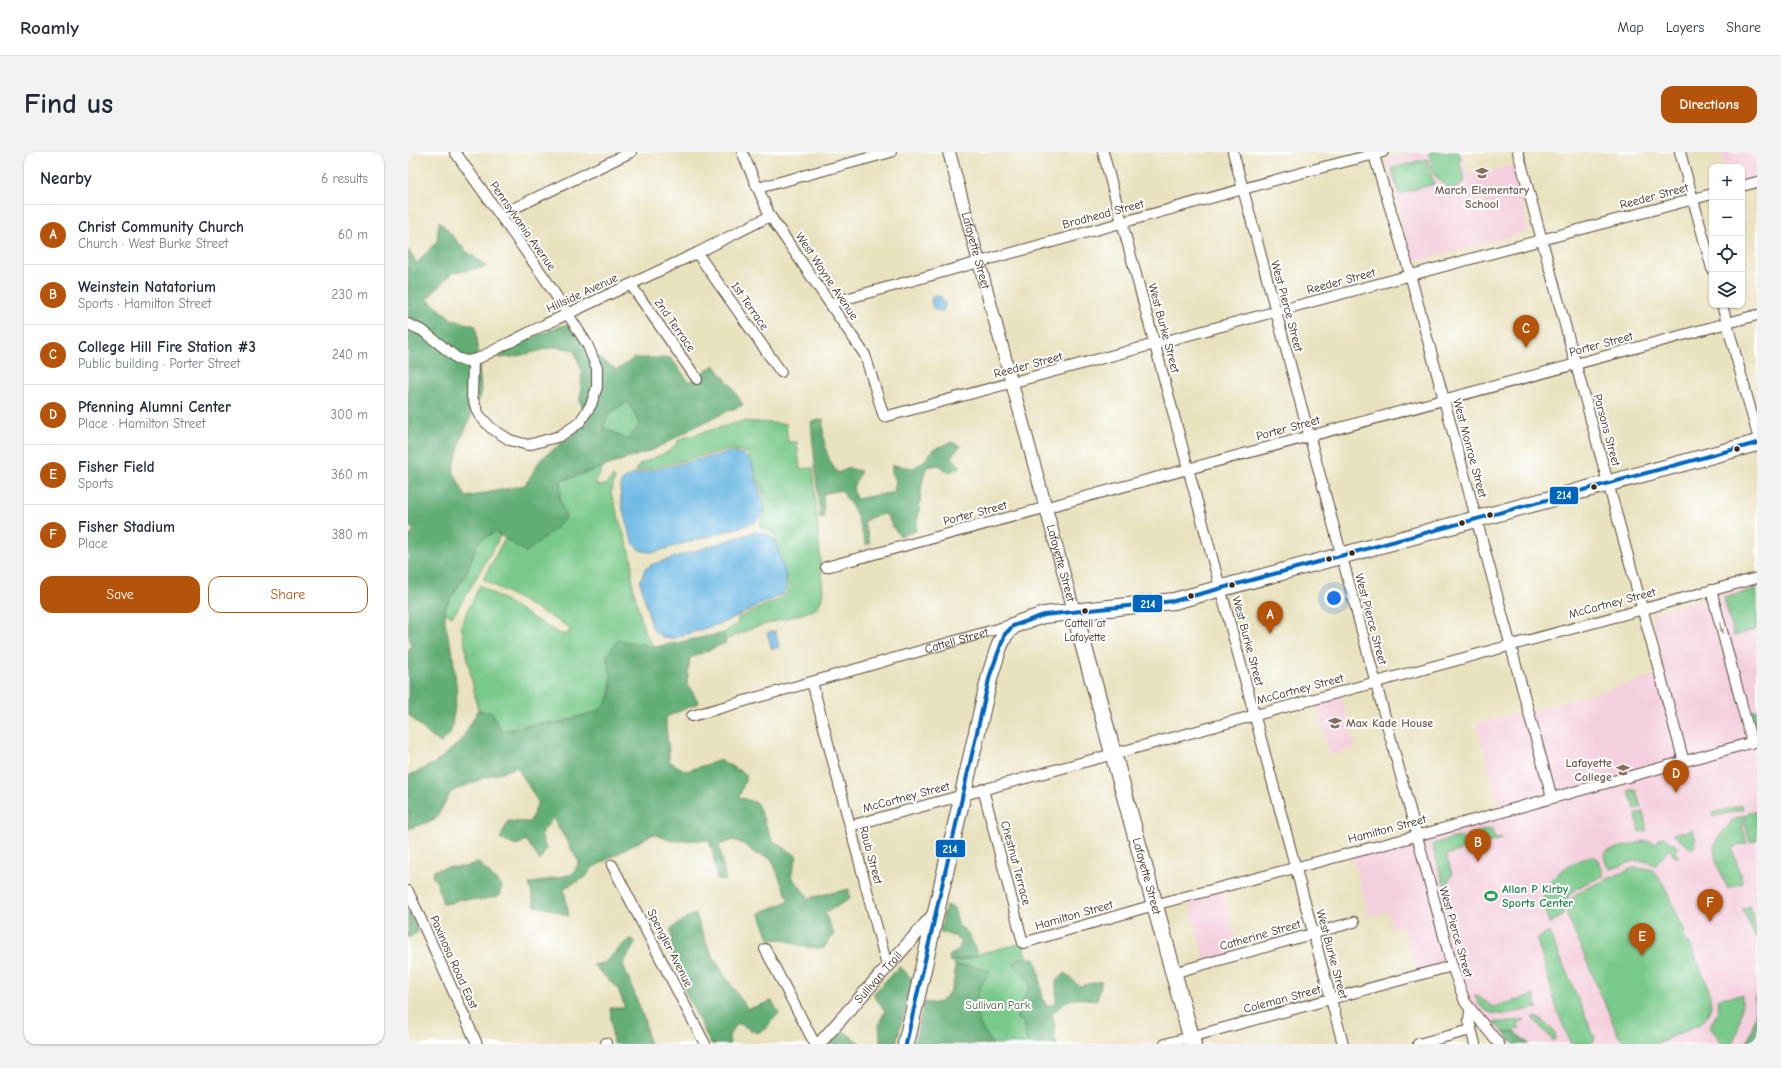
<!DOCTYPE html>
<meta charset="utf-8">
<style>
body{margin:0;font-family:"Comic Neue",sans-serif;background:#f2f2f3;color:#1f2937}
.controls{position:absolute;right:12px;top:12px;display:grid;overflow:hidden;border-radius:8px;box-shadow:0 1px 3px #0004}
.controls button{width:36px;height:36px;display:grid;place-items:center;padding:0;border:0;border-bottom:1px solid #e0e1e3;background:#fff;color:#1f2937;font:20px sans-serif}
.you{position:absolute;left:926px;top:446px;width:14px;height:14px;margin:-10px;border:3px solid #fff;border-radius:50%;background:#1a73e8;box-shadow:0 0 0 6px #1a73e833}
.badge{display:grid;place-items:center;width:26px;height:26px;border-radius:50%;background:#b45309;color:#fff;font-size:13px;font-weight:700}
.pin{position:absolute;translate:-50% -33px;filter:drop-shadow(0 1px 2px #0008)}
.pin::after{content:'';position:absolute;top:21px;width:14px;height:12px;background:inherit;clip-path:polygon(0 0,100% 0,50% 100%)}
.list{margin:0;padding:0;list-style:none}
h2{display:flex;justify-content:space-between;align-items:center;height:52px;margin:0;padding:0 16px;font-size:17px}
h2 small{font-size:13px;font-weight:400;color:#747a83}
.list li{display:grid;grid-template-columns:26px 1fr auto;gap:12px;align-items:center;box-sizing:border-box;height:60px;padding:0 16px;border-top:1px solid #e0e1e3}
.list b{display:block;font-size:15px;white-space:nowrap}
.list p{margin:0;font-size:13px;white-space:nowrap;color:#747a83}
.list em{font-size:13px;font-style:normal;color:#747a83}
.actions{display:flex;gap:8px;padding:12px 16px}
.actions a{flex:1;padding:9px 0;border:1px solid #b45309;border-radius:12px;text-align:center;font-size:14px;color:#b45309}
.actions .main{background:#b45309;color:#fff}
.icon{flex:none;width:22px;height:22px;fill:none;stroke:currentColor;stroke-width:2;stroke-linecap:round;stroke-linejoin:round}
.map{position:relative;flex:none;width:1349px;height:892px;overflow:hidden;border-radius:12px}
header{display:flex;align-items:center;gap:24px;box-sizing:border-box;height:56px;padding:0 20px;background:#fff;border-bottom:1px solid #e0e1e3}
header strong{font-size:19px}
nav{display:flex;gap:22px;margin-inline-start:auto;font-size:14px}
.intro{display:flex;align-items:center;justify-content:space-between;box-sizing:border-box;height:96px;padding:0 24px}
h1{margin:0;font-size:28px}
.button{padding:10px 18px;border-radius:12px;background:#b45309;color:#fff;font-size:14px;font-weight:700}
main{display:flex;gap:24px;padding:0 24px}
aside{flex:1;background:#fff;border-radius:12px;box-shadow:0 1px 3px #0004}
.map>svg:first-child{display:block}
</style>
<header>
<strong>Roamly</strong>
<nav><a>Map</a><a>Layers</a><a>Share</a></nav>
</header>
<div class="intro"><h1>Find us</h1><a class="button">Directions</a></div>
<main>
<aside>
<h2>Nearby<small>6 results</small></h2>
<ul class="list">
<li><span class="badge">A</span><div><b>Christ Community Church</b><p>Church · West Burke Street</p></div><em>60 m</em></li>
<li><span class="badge">B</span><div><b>Weinstein Natatorium</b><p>Sports · Hamilton Street</p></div><em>230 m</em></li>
<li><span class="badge">C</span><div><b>College Hill Fire Station #3</b><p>Public building · Porter Street</p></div><em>240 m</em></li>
<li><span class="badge">D</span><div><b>Pfenning Alumni Center</b><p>Place · Hamilton Street</p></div><em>300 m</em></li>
<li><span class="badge">E</span><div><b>Fisher Field</b><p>Sports</p></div><em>360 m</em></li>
<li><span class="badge">F</span><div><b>Fisher Stadium</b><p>Place</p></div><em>380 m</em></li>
</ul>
<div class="actions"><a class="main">Save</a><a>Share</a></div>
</aside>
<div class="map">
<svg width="1349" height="892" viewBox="0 0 1349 892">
<rect width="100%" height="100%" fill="#fff"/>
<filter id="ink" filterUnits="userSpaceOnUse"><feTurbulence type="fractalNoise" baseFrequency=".025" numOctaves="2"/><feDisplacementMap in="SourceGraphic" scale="8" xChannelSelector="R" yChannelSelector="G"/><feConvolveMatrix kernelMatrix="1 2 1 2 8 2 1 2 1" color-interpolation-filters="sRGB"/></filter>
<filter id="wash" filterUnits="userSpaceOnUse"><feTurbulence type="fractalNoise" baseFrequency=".012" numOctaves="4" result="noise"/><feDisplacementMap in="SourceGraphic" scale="16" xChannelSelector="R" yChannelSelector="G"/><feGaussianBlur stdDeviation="0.9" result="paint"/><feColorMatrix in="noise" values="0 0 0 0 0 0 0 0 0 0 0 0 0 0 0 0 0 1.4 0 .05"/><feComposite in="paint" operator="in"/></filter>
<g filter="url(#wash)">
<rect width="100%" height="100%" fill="#e9e2bf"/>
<!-- built -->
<g fill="#f4cfdd">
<path d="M1006,0H1055L1061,24L1104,13L1121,79L1005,110L978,7Z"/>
<path d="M1313,0H1346L1349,10V30L1334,34V15H1317Z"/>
<path d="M1349,432V892H1096L1063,853L1046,811L1008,821L994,772L984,775L980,759L961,764L945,705L1094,664L1068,571L1132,557L1257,521L1243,462Z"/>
<path d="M932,539L947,596L922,603L907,546Z"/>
<path d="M814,735L831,802L798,812L779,744Z"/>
</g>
<!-- green -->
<g fill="#79c98a" stroke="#5a7a54">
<path d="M1025,0H1051L1053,6L1052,11L1057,29L1053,30L1052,35L1040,38L1037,32C1024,27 1024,14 1021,1Z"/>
<path d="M1019,7L1026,32L991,42L984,16Z"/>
<path d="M219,250L230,266L232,272L220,288L195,275L201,261Z"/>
<path d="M335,269L378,272L380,290H389L392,317L405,316L415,440L413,449L409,456L397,461L345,476L317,488L316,481L330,471V466L374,446L379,440L380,432L366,382L359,378L353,377L351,373L356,361V344L340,302L333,299L319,298L227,320L232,312L262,299L272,287Z"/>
<path d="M195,315L187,332C196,337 199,331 205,324L207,326L203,341L224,408V426L226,440L237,481L247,495L210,489L198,505L203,523V541L199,551L190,559L150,571H133L93,579L84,560L70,559L53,473L72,433L138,474L155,483L162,480L161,475L75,427L97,386L118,400L152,348L153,329Z"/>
<path d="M87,380L92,383L88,392L49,458L44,464L37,461V455L58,422L70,390Z"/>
<path d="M1349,437V477L1326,484L1316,446Z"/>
<path d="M1339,553L1341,560L1349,558V580H1345Z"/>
<path d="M1225,637V639L1228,638L1233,655L1227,657L1220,639Z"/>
<path d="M1334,653L1335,657L1305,665L1304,661Z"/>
<path d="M1349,659V688L1342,690L1337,673L1338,662Z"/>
<path d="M1235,660L1239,678L1231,680L1228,662Z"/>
<path d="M1336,663L1334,673L1339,691L1324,696L1335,731L1320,737L1308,711L1306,696L1309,687L1325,668Z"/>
<path d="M1084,676L1087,687L1093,685L1094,687L1062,696L1058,683Z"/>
<path d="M1285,678L1288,688L1285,690L1288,693L1283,697L1265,682L1274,679L1275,681Z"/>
<path d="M1054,684L1058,697L1038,703L1044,722L1039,732L1036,733L1024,692Z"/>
<path d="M1256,685L1271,696L1267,700L1271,704L1269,706L1261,697L1247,714C1232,702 1219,713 1203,717L1199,714L1196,704L1199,699L1236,689H1243L1244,691L1250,690L1249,687Z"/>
<path d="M1183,704L1189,706L1196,724C1176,732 1154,739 1155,764L1141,771C1139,764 1135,756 1135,749C1137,724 1163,710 1183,704Z"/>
<path d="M1225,716L1242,717L1243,716L1255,731L1277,780L1275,781L1279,791L1281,790L1301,838L1303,854L1299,865L1292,872L1247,892H1219L1211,885L1159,763L1160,752L1170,740Z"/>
<path d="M1342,754L1349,779V786H1347L1335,757Z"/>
<path d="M1141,780L1187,886L1186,889L1182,892H1163L1150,861L1129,787Z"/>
<path d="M615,791L638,892H548L559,814H547L546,810L560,807L561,804Z"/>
<path d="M1067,842L1085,855L1126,843L1130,856C1112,857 1086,871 1072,853C1069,849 1067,846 1067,842Z"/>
<path d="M1334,843C1334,860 1332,877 1324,892H1312L1309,884L1301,874C1308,865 1312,857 1310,846Z"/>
<path d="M1125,865C1133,865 1147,877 1148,886L1146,889L1124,866Z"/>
<path d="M1117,867L1110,873L1112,876L1108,877L1107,880L1096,881L1086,870H1103Z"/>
</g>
<!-- forest -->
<g fill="#62ad76" stroke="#4e6c4a" fill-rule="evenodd">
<path d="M31,69L59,100L80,115L44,121L19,147L45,168L68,174L73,241L53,287L45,319L58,345L117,333L133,307L180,271L172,249L174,219L166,198L147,195L105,205L90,206L108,192L159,172L194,208L209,218L226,206H263L281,230L306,213L324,235L335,253L304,266L245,298L153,329L152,348L158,365L146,378L118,400L87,380L70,390L58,422L37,455V470L45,504L49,541L43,580L33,591L21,583L0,562V498L3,494L0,481V385H2L6,378L0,373V98L9,111L29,89ZM219,250L230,266L232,272L220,288L195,275L201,261Z"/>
<path d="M415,267C415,288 417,305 430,321L441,316L453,319L445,336L448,347L486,340L488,328L484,323V313L506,316L516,309L526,297L543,290L553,294L543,304L553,315L541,320L530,313L519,315C513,328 513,340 512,353C512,362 508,370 508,379L492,384L485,375L478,362C469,363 463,365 456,370L462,391L458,393L447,359L433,338L415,342L416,366H412L403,270Z"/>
<path d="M316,481L318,491L282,506L279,531L291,551L258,565C257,580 262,594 261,609L278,619L313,608L339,623L331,645L349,651L364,688L389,704L383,724L401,746L441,737L442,747L417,761L426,782L415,797L393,794L375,787L362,788L351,761L381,749L363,706L348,702L337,693L326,688L311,693L318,729L309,727L305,701L301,688L264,689L245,682L184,716L177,726L156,736L161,764L144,758L127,754L121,732L165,722L171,710L145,666L133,682L138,697L132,709L118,688L108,694L92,687L100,669L122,670L130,650L109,615L73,627L43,640L27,668L0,677V624L27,611L52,590L70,559L84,560L93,579L133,571H150L190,559L199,551L203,541V523L198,505L210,488L247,495Z"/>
<path d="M70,710L94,734L91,744L73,748L51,747L43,751L35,752L29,731L24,723L27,718L41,715H57Z"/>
<path d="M538,753L546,756L551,774C565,782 564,791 570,804L542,810L541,804L551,798L553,789L548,785L532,780Z"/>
<path d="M0,758L10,780L0,786Z"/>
<path d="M288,762C298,799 318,826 340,857L364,849L371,861L357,877L349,881L330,871L321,883L322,892H303L279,844L265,808L263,777L279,765Z"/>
<path d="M222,786L228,790L215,812L236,866L241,890L243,892H205L202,856H217L210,837L185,813L196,811Z"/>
<path d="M610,806H627C633,822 631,837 638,854L648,852V829L657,821L671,834L694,829L689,848C665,846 662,844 644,862L647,871L646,888L650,892H620L614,868H609C609,849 616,850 622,834C619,824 613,819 605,813Z"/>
<path d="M492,814L505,828L488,892H472L471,871L477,859L465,842Z"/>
<path d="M547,814H563L583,819C561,847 564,865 585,892H506L516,850C519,850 525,852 528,851C544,847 547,828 547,814Z"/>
<path d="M1349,843V892H1339L1347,866V844Z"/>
<path d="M434,878L453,892H419Z"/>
<path d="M1107,880L1121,892H1106L1096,881Z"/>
</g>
<!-- water -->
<g fill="#69b7e3" stroke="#527080">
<path d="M525,143L534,145L533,149L537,151L535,160L526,157L523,149Z"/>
<path d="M322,300L335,302L343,309L355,351C356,360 353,366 346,371L247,400C240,400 234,400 229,396C221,389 209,340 213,331C215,327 219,325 223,323Z"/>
<path d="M347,380C356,380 360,381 366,387C370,402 384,429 375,442L317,470L266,486H259L254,485L245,478L232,430L237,417L245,412Z"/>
<path d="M367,479L371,495L364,497L359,481Z"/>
</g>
</g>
<g filter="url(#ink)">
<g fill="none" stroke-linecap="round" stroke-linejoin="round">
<!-- minor casing -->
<g stroke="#554636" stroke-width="12">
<g id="minor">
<path d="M47,0L138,128L179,192L189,216V235L183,253L171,271L152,284L120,293L102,288L83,276L71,263L64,245L65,208"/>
<path d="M334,0L362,64L457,203L476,265L1304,42"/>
<path d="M695,0L935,892"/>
<path d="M825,0L1044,814L1057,850L1091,892"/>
<path d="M965,0L1000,115L1144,646"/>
<path d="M1110,0L1276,610"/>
<path d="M1272,0L1304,117"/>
<path d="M1334,34L1349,30"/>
<path d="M350,36L483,0"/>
<path d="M92,63L223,0"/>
<path d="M289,101L373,220"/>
<path d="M223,133L289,227"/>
<path d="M423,151L900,19L975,0"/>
<path d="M1314,153L1349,281"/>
<path d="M0,172L15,179L49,206L59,209L71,206L136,173L289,101L362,64"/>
<path d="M418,415L1349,163"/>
<path d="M1303,438L1344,591"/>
<path d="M404,530L479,814"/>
<path id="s1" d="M284,564L603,473"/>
<path d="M575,637L615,791L746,753L1008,684L1349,589"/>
<path d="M442,674L1349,426"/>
<path d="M204,713L297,892"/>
<path d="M0,739L69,892"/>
<path d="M357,797L407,892"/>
<path d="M765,821L946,770"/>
<path d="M1062,858L1061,869L1067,892"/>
<path d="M198,891V892"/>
<path d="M757,892L1044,814"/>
<path d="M1010,892L1063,878"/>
</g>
</g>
<!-- tertiary casing -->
<g stroke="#554636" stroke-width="14">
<g id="tertiary">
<path id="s2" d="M541,0L666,459"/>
<path id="s3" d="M411,892L527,761"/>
</g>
</g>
<!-- primary casing -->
<g stroke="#554636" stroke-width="18">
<g id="primary">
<path id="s4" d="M666,459L785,892"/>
<path d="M498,892L582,523L591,495L597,482L605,474L614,470L636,463L766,449L1349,291"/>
</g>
</g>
<!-- minor -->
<use href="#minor" stroke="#fff" stroke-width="10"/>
<!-- tertiary -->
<use href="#tertiary" stroke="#fff" stroke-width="12"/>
<!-- primary -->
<use href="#primary" stroke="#fff" stroke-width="16"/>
<!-- bus-1 casing -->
<g stroke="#fff" stroke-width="7">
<path id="bus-1" d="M498,892L582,523L597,482L605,474L636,463L766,449L1349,291"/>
</g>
<!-- bus-1 -->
<use href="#bus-1" stroke="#0065bd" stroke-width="4"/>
</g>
<!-- one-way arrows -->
<defs><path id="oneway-solid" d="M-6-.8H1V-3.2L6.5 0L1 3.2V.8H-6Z"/></defs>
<use fill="#a79f9a" href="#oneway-solid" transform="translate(1313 476) rotate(75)"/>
</g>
<!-- icons -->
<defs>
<g id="school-bare" transform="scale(1.08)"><path d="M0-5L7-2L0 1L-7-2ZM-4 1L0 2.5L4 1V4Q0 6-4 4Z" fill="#8d6e63" stroke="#fff" stroke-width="2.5" paint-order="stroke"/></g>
<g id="university-bare" transform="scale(1.08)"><path d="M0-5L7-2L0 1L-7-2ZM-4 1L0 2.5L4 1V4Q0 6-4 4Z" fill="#8d6e63" stroke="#fff" stroke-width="2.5" paint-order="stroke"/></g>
<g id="stadium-bare" transform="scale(1.08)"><path d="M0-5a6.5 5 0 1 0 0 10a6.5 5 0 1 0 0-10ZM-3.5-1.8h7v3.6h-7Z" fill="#2e9e5b" stroke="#fff" stroke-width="2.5" paint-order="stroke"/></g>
</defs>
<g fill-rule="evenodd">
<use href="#school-bare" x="1074" y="21"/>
<use href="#university-bare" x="927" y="571"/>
<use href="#university-bare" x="1215" y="618"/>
<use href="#stadium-bare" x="1083" y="744"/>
</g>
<!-- markers -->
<g fill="#3b2a1e" stroke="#fff" stroke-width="1.5">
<circle cx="1329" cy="297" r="3.5"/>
<circle cx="1186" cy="335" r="3.5"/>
<circle cx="1082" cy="363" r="3.5"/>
<circle cx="1054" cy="371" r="3.5"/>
<circle cx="944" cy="401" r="3.5"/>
<circle cx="921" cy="407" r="3.5"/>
<circle cx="824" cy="433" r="3.5"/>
<circle cx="783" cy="444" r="3.5"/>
<circle cx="677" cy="459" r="3.5"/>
</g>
<g text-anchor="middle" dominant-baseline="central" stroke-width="4" stroke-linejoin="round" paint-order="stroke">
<!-- bus labels -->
<g font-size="11" fill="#3b2a1e" stroke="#fff">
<text x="677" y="471">Cattell at<tspan x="677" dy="14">Lafayette</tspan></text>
</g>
<!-- education labels -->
<g font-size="12" font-weight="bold" fill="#785e54" stroke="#fff">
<text x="1074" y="38">March Elementary<tspan x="1074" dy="14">School</tspan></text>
<text x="938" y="571" text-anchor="start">Max Kade House</text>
<text x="1204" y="611" text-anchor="end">Lafayette<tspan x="1204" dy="14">College</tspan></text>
</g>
<!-- street labels -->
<g font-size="12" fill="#3b2a1e" stroke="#fff">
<text transform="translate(1246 44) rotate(-15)">Reeder Street</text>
<text transform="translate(695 62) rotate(-15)">Brodhead Street</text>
<text transform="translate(115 74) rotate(55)">Pennsylvania Avenue</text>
<text stroke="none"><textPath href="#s2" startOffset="102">Lafayette Street</textPath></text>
<text transform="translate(419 124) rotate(56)">West Wayne Avenue</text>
<text transform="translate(933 129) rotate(-15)">Reeder Street</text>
<text transform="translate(174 141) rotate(-25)">Hillside Avenue</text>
<text transform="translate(342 154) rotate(55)">1st Terrace</text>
<text transform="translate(879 154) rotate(75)">West Pierce Street</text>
<text transform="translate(267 173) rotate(55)">2nd Terrace</text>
<text transform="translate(756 176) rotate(75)">West Burke Street</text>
<text transform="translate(1193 192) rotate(-15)">Porter Street</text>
<text transform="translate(620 213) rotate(-15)">Reeder Street</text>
<text transform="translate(880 276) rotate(-15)">Porter Street</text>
<text transform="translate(1199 278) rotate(75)">Parsons Street</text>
<text transform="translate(1062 296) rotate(75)">West Monroe Street</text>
<text transform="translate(567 361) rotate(-15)">Porter Street</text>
<text stroke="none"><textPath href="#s2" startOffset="426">Lafayette Street</textPath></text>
<text transform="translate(1204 451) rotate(-15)">McCartney Street</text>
<text transform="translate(963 467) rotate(75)">West Pierce Street</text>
<text stroke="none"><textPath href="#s1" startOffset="275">Cattell Street</textPath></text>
<text transform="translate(840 489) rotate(75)">West Burke Street</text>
<text transform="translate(892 537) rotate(-15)">McCartney Street</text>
<text transform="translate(498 645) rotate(-15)">McCartney Street</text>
<text transform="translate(979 677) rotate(-15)">Hamilton Street</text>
<text transform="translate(463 703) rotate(75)">Raub Street</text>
<text transform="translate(608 711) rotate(75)">Chestnut Terrace</text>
<text stroke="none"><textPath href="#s4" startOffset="275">Lafayette Street</textPath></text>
<text transform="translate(666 763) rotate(-16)">Hamilton Street</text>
<text transform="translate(1048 780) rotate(74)">West Pierce Street</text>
<text transform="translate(852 783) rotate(-16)">Catherine Street</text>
<text transform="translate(262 796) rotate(63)">Spengler Avenue</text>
<text transform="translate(924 802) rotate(75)">West Burke Street</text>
<text transform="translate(46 810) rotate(66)">Paxinosa Road East</text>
<text stroke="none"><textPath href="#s3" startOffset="89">Sullivan Trail</textPath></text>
<text transform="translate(874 847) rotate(-15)">Coleman Street</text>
</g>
<!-- leisure labels -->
<g font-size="12" font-weight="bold" fill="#27864d" stroke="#fff" text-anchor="start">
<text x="1094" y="737">Allan P Kirby<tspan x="1094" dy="14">Sports Center</tspan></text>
</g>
<!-- park labels -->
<g font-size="12" fill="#516244" stroke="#fff">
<text x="590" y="853">Sullivan Park</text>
</g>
</g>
<g stroke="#fff" stroke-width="1.5">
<rect x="1141" y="334" width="30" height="19" rx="4" fill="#0065bd"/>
<rect x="724" y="442" width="31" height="19" rx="4" fill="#0065bd"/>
<rect x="527" y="687" width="31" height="19" rx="4" fill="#0065bd"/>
</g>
<g font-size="11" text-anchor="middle" font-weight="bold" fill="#fff">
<text x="1156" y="347">214</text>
<text x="740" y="456">214</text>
<text x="542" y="701">214</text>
</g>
</svg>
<div class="controls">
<button>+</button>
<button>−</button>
<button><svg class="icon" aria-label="locate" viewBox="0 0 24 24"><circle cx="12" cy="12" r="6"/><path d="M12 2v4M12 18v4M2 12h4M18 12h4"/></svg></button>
<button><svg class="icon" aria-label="layers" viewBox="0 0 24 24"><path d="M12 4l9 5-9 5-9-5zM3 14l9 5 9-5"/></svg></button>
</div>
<div class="you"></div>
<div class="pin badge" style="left:862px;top:482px">A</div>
<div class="pin badge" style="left:1070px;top:710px">B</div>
<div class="pin badge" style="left:1118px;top:196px">C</div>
<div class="pin badge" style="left:1268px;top:641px">D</div>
<div class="pin badge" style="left:1234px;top:804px">E</div>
<div class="pin badge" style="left:1302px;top:770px">F</div>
</div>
</main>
